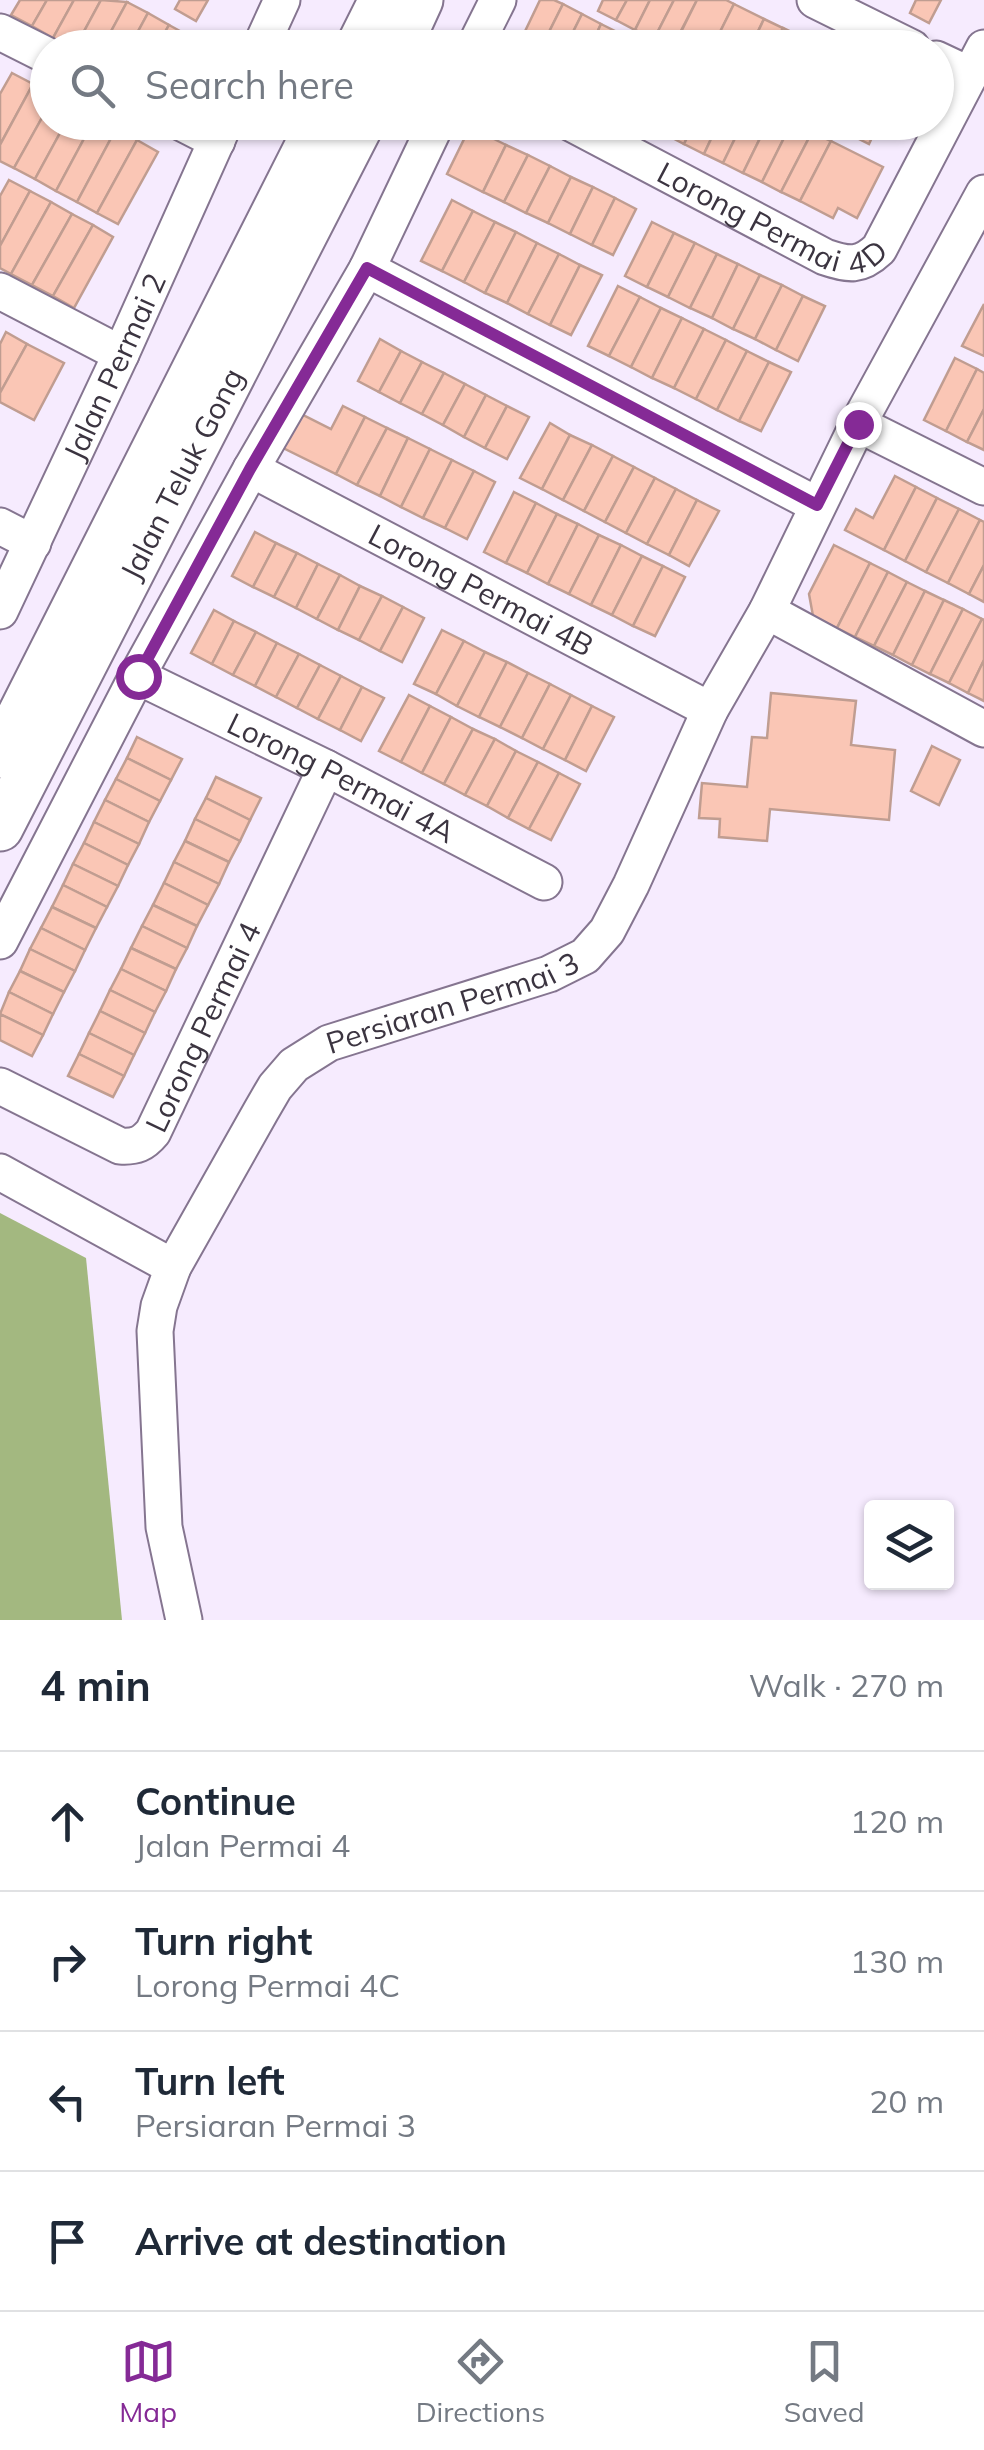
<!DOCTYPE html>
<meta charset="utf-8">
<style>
body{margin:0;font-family:Mulish,sans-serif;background:#f6f6f7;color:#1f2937}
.controls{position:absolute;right:30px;bottom:30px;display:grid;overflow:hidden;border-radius:10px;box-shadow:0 2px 8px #0004}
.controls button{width:90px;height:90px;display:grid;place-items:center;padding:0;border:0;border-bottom:2px solid #e0e1e3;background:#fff;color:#1f2937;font:50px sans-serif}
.stop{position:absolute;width:30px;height:30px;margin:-22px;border:8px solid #852a96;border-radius:50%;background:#fff}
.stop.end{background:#852a96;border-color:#fff;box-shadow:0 2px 10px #0008}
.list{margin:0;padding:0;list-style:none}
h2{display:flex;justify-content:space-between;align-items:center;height:130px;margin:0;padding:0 40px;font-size:42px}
h2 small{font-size:32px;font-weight:400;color:#747a83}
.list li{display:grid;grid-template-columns:65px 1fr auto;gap:30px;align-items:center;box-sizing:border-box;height:140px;padding:0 40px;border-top:2px solid #e0e1e3}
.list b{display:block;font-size:38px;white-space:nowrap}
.list p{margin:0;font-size:32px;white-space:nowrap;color:#747a83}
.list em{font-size:32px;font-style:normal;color:#747a83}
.icon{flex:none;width:55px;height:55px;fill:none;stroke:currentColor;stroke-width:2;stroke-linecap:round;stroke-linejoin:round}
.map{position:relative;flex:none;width:984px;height:1620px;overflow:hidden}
.search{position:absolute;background:#fff;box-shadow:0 2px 8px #0004;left:30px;right:30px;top:30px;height:110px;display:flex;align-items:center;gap:25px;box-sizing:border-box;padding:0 35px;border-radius:55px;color:#747a83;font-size:38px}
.sheet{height:690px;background:#fff}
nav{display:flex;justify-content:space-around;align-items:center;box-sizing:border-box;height:140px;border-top:2px solid #e0e1e3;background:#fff;font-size:28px;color:#747a83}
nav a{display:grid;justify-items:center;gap:5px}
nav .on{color:#852a96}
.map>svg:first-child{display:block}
</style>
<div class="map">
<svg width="984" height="1620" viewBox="0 0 984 1620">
<rect width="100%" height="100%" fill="#f6ebfe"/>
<!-- forest -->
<path fill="#a3b880" d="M0,1213L86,1258L122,1620H0Z"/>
<!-- building -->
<g fill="#fac6b5" stroke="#c09d91" stroke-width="2.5">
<path d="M20,0H47L32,26L11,15Z"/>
<path d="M47,0H74L53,38L32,26Z"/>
<path d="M74,0H101L75,48H72L53,38Z"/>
<path d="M101,0L127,2L102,48H75Z"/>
<path d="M180,0H208L196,21L175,9Z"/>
<path d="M540,0H554L563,4L541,48H517Z"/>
<path d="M603,0H627L616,20L598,11Z"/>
<path d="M627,0H650L635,30L616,20Z"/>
<path d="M650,0H674L654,39L635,30Z"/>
<path d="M674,0H697L672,48L654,39Z"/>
<path d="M697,0H726L734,4L712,48H673Z"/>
<path d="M916,0H941L929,23L910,13Z"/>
<path d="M127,2L148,13L129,48H102Z"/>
<path d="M563,4L582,14L565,48H541Z"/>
<path d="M734,4L764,19L750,48H712Z"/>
<path d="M148,13L169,25L156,48H129Z"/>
<path d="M582,14L601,24L590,48H565Z"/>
<path d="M764,19L783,28L773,48H750Z"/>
<path d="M601,24L621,34L614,48H590Z"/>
<path d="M169,25L211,48H156Z"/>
<path d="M783,28L802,37L796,48H773Z"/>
<path d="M12,73L33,84L0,145V94Z"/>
<path d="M33,84L48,92V107L14,168L0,161V145Z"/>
<path d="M48,107V122H66L35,179L14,168Z"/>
<path d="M66,122H93L56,191L35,179Z"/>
<path d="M93,122H104L116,129L77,202L56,191Z"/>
<path d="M671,122H695L684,144L665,134Z"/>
<path d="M695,122H719L704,154L684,144Z"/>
<path d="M719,122H743L723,163L704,154Z"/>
<path d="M743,122H768L743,173L723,163Z"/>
<path d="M768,122H792L762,182L743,173Z"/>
<path d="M792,122L812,132L781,192L762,182Z"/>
<path d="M852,122H879L869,144L847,133Z"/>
<path d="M470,127L506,145L483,192L447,174Z"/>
<path d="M116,129L137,140L97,213L77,202Z"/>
<path d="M812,132L831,141L800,201L781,192Z"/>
<path d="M137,140L158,152L118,224L97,213Z"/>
<path d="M831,141L883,167L857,218L838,208L833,218L800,201Z"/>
<path d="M506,145L528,155L504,202L483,192Z"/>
<path d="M528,155L550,166L526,213L504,202Z"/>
<path d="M550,166L571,177L548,223L526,213Z"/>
<path d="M571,177L593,187L570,234L548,223Z"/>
<path d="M9,180L30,191L0,246V196Z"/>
<path d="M593,187L615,198L592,245L570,234Z"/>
<path d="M30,191L51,202L11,274L0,268V246Z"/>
<path d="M615,198L636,209L613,255L592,245Z"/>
<path d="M452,200L473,211L442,271L421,261Z"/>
<path d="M51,202L72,214L32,285L11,274Z"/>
<path d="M473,211L495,222L464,282L442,271Z"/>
<path d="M72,214L93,225L53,296L32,285Z"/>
<path d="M495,222L516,232L485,293L464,282Z"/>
<path d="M652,222L674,233L647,287L625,276Z"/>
<path d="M93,225L113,237L74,308L53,296Z"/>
<path d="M516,232L537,243L507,303L485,293Z"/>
<path d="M674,233L695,243L668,297L647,287Z"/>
<path d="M537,243L559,254L528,314L507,303Z"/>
<path d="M695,243L717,254L690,308L668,297Z"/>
<path d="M559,254L580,265L550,325L528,314Z"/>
<path d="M717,254L738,264L712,318L690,308Z"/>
<path d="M738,264L760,275L733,329L712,318Z"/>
<path d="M580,265L602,275L571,335L550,325Z"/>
<path d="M760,275L782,285L755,339L733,329Z"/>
<path d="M782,285L803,296L776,350L755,339Z"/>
<path d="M618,286L640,297L609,356L588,346Z"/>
<path d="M803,296L825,306L798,361L776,350Z"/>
<path d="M640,297L661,308L631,367L609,356Z"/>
<path d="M984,304V356L962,346Z"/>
<path d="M661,308L682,318L652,378L631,367Z"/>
<path d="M682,318L704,329L674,388L652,378Z"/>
<path d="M704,329L726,340L696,399L674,388Z"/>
<path d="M6,332L27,344L0,393V344Z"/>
<path d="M380,339L401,351L379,392L358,381Z"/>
<path d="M726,340L747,351L717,410L696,399Z"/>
<path d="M27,344L64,363L34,420L0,402V393Z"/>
<path d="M401,351L422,362L400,403L379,392Z"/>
<path d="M747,351L769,362L739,421L717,410Z"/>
<path d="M955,358L977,369L946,431L924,420Z"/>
<path d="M422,362L444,373L422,414L400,403Z"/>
<path d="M769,362L791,372L761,431L739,421Z"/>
<path d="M977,369L984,373V409L967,442L946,431Z"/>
<path d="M444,373L465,384L443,425L422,414Z"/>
<path d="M465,384L486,395L464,437L443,425Z"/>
<path d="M486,395L507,406L485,448L464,437Z"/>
<path d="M343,406L365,417L336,474L279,446L297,412L331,429Z"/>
<path d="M507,406L529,417L507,459L485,448Z"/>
<path d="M984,409V450L967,442Z"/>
<path d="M365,417L387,428L357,485L336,474Z"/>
<path d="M550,423L570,435L542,489L520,478Z"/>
<path d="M387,428L408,438L380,496L357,485Z"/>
<path d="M570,435L592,445L563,500L542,489Z"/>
<path d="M408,438L430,449L401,507L380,496Z"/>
<path d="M592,445L613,456L584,511L563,500Z"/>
<path d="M430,449L452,460L423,518L401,507Z"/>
<path d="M613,456L634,467L605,522L584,511Z"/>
<path d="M452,460L474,471L445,528L423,518Z"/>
<path d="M634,467L655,478L626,533L605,522Z"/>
<path d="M474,471L495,482L467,539L445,528Z"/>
<path d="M895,476L916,487L884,550L845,530L856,509L873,518Z"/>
<path d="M655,478L676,489L647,544L626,533Z"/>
<path d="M916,487L937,498L905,561L884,550Z"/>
<path d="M676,489L697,500L669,555L647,544Z"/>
<path d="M514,492L536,503L506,563L484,552Z"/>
<path d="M937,498L959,509L926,572L905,561Z"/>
<path d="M697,500L719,511L689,566L669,555Z"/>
<path d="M536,503L557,514L527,573L506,563Z"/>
<path d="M959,509L980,520L948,583L926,572Z"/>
<path d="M557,514L578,524L548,584L527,573Z"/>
<path d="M980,520L984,522V565L969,594L948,583Z"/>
<path d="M578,524L599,535L569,594L548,584Z"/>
<path d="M255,532L276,543L253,587L232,576Z"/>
<path d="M599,535L621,545L591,605L569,594Z"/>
<path d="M276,543L297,553L274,597L253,587Z"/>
<path d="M621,545L642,556L612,615L591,605Z"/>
<path d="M834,545L870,563L837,628L813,616L809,594Z"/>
<path d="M297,553L318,564L296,608L274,597Z"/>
<path d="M642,556L663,566L633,626L612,615Z"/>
<path d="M870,563L888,572L855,637L837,628Z"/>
<path d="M318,564L340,575L317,619L296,608Z"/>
<path d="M984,565V602L969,594Z"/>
<path d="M663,566L685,577L655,636L633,626Z"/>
<path d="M888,572L907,582L874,646L855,637Z"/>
<path d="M340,575L360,586L338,630L317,619Z"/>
<path d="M907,582L925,591L893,655L874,646Z"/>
<path d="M360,586L382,596L359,640L338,630Z"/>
<path d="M925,591L944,600L912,665L893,655Z"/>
<path d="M382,596L403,607L380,651L359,640Z"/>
<path d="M944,600L963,609L930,674L912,665Z"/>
<path d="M403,607L424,618L402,662L380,651Z"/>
<path d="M963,609L982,619L949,683L930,674Z"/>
<path d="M214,610L234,621L212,664L191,653Z"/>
<path d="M982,619L984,620V660L968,693L949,683Z"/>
<path d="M234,621L256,632L233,675L212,664Z"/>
<path d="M442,630L464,641L436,694L414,684Z"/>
<path d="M256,632L277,643L255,686L233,675Z"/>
<path d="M464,641L485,652L457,706L436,694Z"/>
<path d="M277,643L299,654L276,697L255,686Z"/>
<path d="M485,652L507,662L479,717L457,706Z"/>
<path d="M299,654L320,665L297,708L276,697Z"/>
<path d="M984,660V701L968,693Z"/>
<path d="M507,662L528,673L500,727L479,717Z"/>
<path d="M320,665L341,676L318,719L297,708Z"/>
<path d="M528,673L550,684L522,738L500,727Z"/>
<path d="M341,676L362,687L340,730L318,719Z"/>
<path d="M550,684L571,695L543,749L522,738Z"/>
<path d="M362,687L384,698L361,741L340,730Z"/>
<path d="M771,693L856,701L851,745L895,750L889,820L770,809L767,841L719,837L720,819L699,818L702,783L747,787L752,737L767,738Z"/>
<path d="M409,695L430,706L401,762L379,751Z"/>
<path d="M571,695L592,706L565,760L543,749Z"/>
<path d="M430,706L451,717L422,773L401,762Z"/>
<path d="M592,706L614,717L586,771L565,760Z"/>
<path d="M451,717L473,729L444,784L422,773Z"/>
<path d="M473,729L495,739L465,795L444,784Z"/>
<path d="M137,737L182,759L171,780L127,758Z"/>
<path d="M495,739L516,751L487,806L465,795Z"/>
<path d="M932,746L960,760L939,805L911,791Z"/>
<path d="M516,751L538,762L508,818L487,806Z"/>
<path d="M127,758L171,780L160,801L116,779Z"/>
<path d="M538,762L559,773L529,829L508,818Z"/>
<path d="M559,773L580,784L551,840L529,829Z"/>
<path d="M216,777L261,798L250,820L206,798Z"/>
<path d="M116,779L160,801L149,822L105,800Z"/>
<path d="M206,798L250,820L240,841L195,819Z"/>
<path d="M105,800L149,822L139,844L94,822Z"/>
<path d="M195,819L240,841L229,862L185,841Z"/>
<path d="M94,822L139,844L128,865L84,843Z"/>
<path d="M185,841L229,862L219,884L174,862Z"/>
<path d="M84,843L128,865L118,886L73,864Z"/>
<path d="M174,862L219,884L208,905L164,883Z"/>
<path d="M73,864L118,886L107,907L63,885Z"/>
<path d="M164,883L208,905L197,926L153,905Z"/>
<path d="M63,885L107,907L96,928L52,907Z"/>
<path d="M153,905L197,926L187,948L142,926Z"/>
<path d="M52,907L96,928L85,950L41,928Z"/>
<path d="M142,926L187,948L176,969L131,948Z"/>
<path d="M41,928L85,950L75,971L30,949Z"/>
<path d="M131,948L176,969L166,991L121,969Z"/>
<path d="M30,949L75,971L64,992L20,971Z"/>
<path d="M121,969L166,991L155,1012L110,990Z"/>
<path d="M20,971L64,992L53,1014L9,992Z"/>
<path d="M110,990L155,1012L145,1033L100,1011Z"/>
<path d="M9,992L53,1014L43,1035L0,1014Z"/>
<path d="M100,1011L145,1033L134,1055L89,1033Z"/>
<path d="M0,1014L43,1035L32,1056L0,1040Z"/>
<path d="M89,1033L134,1055L124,1076L79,1054Z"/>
<path d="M79,1054L124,1076L113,1097L68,1076Z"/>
</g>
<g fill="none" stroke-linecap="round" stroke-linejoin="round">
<!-- minor casing -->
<g stroke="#857590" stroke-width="39">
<g id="minor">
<path d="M815,0L912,48"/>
<path d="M0,32L48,56"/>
<path d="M260,48L282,0"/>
<path d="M474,48L498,0"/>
<path d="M936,59L970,75"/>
<path d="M180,122L217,141"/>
<path id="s1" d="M569,122L825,257C849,265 860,267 879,249L984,48"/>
<path d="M367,269L817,505"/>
<path d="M0,291L121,354"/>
<path d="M858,424L984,487"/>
<path id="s2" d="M251,469L710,710"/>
<path d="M0,526L33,543"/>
<path id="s3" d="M0,611L121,354L225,122"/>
<path d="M767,611L984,729"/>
<path id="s4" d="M137,676L326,768L544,882"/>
<path d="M0,941L137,676L251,469L367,269L437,122"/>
<path id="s5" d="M0,1086L120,1146C136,1147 143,1144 153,1132L326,768"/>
<path d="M0,1172L173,1267"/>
<path id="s6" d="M184,1620L164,1527L155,1331L159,1306L173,1267L261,1111L275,1087L294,1065L329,1043L549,974L585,956L607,931L631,885L710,710L767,611L858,424L984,193"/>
</g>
</g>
<!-- major casing -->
<g stroke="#857590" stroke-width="49">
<g id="major">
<path d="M358,48L382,0"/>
<path d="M398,48L420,0"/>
<path d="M0,755L320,122"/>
<path id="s7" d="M0,828L362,122"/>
</g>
</g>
<!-- minor -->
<use href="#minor" stroke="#fff" stroke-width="35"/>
<!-- major -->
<use href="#major" stroke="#fff" stroke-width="45"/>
</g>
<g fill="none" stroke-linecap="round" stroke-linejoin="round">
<!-- route -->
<path stroke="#852a96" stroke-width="12" d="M138,676L250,469L367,268L817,505L858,424"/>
</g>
<g text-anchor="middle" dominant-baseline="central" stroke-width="9" stroke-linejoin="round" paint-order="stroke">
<!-- street labels -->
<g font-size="30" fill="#3b3440" stroke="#fff">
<text stroke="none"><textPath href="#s1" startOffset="228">Lorong Permai 4D</textPath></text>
<text stroke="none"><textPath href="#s3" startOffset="270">Jalan Permai 2</textPath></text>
<text stroke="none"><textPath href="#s7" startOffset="398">Jalan Teluk Gong</textPath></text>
<text stroke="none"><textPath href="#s2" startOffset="260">Lorong Permai 4B</textPath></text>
<text stroke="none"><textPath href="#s4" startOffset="228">Lorong Permai 4A</textPath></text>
<text stroke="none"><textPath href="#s6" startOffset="765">Persiaran Permai 3</textPath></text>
<text stroke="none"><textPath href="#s5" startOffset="288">Lorong Permai 4</textPath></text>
</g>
</g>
</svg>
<div class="controls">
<button><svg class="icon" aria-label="layers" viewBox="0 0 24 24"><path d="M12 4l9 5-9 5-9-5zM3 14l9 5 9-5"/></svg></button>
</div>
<div class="stop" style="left:138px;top:676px"></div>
<div class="stop end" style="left:858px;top:424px"></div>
<div class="search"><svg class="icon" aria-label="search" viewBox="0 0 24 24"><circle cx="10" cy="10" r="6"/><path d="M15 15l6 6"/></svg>Search here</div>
</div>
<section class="sheet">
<h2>4 min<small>Walk · 270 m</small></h2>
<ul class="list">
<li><svg class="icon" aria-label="ahead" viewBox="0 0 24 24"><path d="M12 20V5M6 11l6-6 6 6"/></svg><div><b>Continue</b><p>Jalan Permai 4</p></div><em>120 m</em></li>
<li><svg class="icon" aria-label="right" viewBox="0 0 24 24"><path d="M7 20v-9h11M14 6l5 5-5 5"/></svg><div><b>Turn right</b><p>Lorong Permai 4C</p></div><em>130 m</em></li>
<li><svg class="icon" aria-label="left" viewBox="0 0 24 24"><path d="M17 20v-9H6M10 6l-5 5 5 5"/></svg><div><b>Turn left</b><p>Persiaran Permai 3</p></div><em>20 m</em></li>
<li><svg class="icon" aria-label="arrive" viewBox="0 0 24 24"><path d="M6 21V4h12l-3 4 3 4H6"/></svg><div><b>Arrive at destination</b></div></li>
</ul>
</section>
<nav>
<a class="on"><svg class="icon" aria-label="map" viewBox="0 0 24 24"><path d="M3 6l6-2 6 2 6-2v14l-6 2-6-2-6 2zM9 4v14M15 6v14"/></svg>Map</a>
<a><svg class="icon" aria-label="directions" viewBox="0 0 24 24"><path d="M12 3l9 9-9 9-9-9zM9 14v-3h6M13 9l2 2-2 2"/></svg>Directions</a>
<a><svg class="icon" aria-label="saved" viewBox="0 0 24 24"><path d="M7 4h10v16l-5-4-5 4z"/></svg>Saved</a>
</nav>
